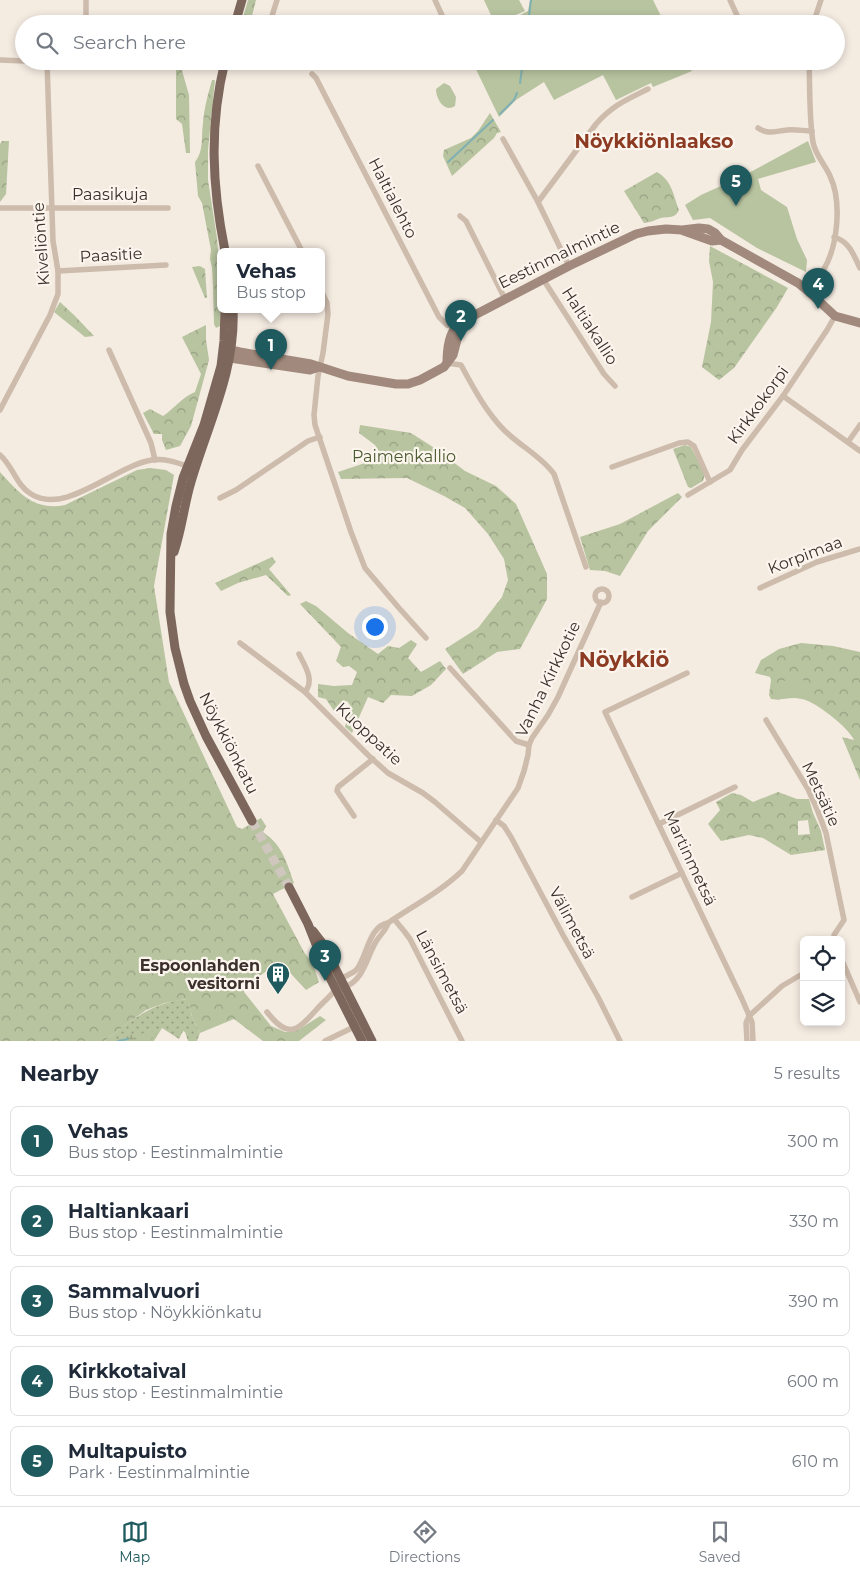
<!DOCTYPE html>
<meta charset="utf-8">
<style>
body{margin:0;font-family:Montserrat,sans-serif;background:#f6f6f7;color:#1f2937}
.controls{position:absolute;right:15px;bottom:15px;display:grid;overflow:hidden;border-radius:8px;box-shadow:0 2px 8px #0003}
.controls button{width:45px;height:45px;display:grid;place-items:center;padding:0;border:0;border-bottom:1px solid #e0e1e3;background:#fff;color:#1f2937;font:25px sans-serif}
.you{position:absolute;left:374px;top:626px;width:18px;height:18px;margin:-12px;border:4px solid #fff;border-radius:50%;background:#1a73e8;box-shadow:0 0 0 8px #1a73e833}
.badge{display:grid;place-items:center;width:32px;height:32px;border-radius:50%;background:#1f5a5e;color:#fff;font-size:16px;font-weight:700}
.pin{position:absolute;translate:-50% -41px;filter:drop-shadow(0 1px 2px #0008)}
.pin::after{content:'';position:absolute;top:26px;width:18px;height:15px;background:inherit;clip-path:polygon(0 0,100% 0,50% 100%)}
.popup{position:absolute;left:217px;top:248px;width:108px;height:65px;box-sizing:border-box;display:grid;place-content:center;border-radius:8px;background:#fff;filter:drop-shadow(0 1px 4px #0005);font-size:16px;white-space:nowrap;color:#747a83}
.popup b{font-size:19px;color:#1f2937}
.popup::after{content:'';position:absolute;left:50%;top:100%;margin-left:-10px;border:10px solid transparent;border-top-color:#fff}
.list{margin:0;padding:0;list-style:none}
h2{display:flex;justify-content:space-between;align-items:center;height:65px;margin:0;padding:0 20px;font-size:21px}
h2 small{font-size:16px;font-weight:400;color:#747a83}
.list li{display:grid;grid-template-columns:32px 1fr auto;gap:15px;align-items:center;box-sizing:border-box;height:70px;margin:0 10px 10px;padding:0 10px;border:1px solid #e0e1e3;border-radius:8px}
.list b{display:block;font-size:19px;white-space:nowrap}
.list p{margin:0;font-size:16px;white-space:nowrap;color:#747a83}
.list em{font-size:16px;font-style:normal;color:#747a83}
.icon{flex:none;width:28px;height:28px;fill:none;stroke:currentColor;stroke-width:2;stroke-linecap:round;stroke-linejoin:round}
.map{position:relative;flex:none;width:860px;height:1041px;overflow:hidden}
.search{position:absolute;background:#fff;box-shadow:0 2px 8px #0003;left:15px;right:15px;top:15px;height:55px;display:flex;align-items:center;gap:12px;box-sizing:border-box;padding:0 18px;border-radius:28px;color:#747a83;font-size:19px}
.sheet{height:465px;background:#fff}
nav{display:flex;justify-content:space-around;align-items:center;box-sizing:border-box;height:70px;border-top:1px solid #e0e1e3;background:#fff;font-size:14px;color:#747a83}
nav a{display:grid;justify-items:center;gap:2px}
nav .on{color:#1f5a5e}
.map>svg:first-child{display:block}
</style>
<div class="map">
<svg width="860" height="1041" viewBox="0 0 860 1041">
<defs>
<pattern id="grass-dots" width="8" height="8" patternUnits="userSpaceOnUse" patternTransform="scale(1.25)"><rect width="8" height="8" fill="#b8c4a0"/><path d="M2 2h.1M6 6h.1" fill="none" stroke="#97a083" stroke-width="1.8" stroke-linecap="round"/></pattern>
<pattern id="forest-crowns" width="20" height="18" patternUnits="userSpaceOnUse" patternTransform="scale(1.25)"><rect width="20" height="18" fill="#b8c4a0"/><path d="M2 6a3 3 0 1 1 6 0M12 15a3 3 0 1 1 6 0" fill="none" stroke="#97a083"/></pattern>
<pattern id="wetland-marsh" width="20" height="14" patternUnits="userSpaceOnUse" patternTransform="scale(1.25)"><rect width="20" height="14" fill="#b8c4a0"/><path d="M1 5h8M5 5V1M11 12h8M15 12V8" fill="none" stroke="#97a083"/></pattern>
</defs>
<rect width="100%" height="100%" fill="#f4ebe1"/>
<!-- grass -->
<path fill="url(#grass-dots)" d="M187,999L190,1006L192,1017L200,1033L197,1041H188L185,1032L183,1031L179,1039L162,1028L154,1041H104C133,1020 150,1003 187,999Z"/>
<!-- forest -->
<g fill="url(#forest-crowns)" fill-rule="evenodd">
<path d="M248,0H256L250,24H241Z"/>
<path d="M176,67H181L189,95L190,153H186L182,124L176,119Z"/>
<path d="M212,80H215L208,150V180L217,238L221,286L220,326L216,328L214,324L213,287L212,268L210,259L211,250L202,203L198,196L195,162C204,151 201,137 203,123C204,109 208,94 212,80Z"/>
<path d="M490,113L501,132L497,133L494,138L452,176L443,156L444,150L471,138L478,131Z"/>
<path d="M2,141H9L6,194L0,202V144Z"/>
<path d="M657,172C672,181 673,194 679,210C675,219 669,216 661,218C654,220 653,222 644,223L624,191Z"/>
<path d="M710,246L788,288L777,307L734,368L719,380L702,367L711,322L713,282L709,261Z"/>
<path d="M200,266L205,269L207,298H205L192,267Z"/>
<path d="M60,302L75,316L94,336L85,337L54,312Z"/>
<path d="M206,325V340L209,360L191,426L180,446L166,450L162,440V434H154L143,413L150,409L163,416C175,408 182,397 195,392L201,374L182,337Z"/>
<path d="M360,425L411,433L436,449L465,471L496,486L516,504L547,574V599L520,649L497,652L463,674L445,649L478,628L502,597L508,580L504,559L488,534L465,508L444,496L407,478L341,479L338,472L362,464L381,455L375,445L359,433Z"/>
<path d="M685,445L691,447L705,474L703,481L691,488L688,487L673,449Z"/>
<path d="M150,468L166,470L174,475L154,586L169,682L237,827L242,829L261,818L266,826L263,832C283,846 286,861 294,883L273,894L304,952L313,964L319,982L306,990L282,964L278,963L261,975L245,982L244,992L271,1026L285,1032L298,1030L320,1016L326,1020L299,1041H263L234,1019L200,1033L192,1017L190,1006L186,999L165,1003L146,1010L104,1041H0V472C19,493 34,511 65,505L137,470Z"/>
<path d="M678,493L682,497L648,531L620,576L605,571L590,570L580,537L620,524Z"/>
<path d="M272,557L276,562L269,569L291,595L288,596L266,575L238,583L221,591L215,583Z"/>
<path d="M306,601L316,606L348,633L378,654L388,646L399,648L411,640L417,644L408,658L421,672L440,661L446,669L431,685L412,696L391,695L383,703L368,697L352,733L345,727L350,705L347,701L334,711L326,699L318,697V684L334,686L352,685L357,672L349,666L343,667L336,661L341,647L300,604Z"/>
<path d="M801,643L833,646L860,652V780L842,737L854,740C849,728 815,701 802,699C791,696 780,701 771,699L769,695L771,680L770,677L755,673L761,660L779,649Z"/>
<path d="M778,792L797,799H809L813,813L821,831L825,850L791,855L763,838L749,835L721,841L708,824L720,810L716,802L732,793L741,795L753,802ZM808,820L810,834L798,835V821Z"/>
</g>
<!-- wetland -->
<path fill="url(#wetland-marsh)" d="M158,1030H159L151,1041H129V1037L130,1035L147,1033Z"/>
<!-- green -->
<g fill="#b8c4a0">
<path d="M484,0H519L525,11L495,24Z"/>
<path d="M530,0H653L665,24H503L528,11Z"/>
<path d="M472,61H685L692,71L653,87L651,83L616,100L603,75L554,100L544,82L516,100L499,117Z"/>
<path d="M444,83L450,86L456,97L455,106C444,113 436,99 436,89Z"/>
<path d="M808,141L816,162L758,179L761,190L787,207L797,239L807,260L806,272L757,248L710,218L693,220L685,205L701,195L743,176Z"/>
<path d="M798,675L807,684L804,699L790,697L777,700L775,691L777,684Z"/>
</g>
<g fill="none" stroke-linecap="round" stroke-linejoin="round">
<!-- stream -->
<g stroke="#7fb0b2" stroke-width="2">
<path d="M528,24L531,0"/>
<path d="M520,83L523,61"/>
<path d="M500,114L514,100L517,93"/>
<path d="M448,162L493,120"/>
<path d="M118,1041L128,1039"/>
</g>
<!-- primary-tunnel -->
<path stroke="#cfc6bd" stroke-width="9" stroke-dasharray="9 4.5" stroke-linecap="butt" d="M252,821L289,887"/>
<!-- street -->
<g stroke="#cdbbac" stroke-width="5.5">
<path d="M435,0L446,24"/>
<path d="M730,0L741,24"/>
<path d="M271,19L277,0"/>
<path d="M86,24V0"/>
<path d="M813,24L821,0"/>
<path d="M0,60L24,61"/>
<path d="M39,61L182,64"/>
<path d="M312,74L316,78L439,317L447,325L456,327"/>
<path d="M758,128C768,135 775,131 787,130C795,129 804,131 812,131"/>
<path d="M503,139L538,202"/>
<path d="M258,166L302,251"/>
<path d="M0,208H168"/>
<path d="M460,216L466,221L505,299"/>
<path d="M834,237C850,242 853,254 860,268"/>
<path d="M569,266L538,202L596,124C613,105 626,100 648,89"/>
<path d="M58,271L166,265"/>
<path d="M543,279L604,374L615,386"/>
<path d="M321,290L327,303L328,314L323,353L318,376L314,415L315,425L351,532L365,568L399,608L426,638"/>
<path d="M808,291C814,284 820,277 824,269C838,245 842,201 830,176C825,164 815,155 813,142C809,118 810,86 809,61"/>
<path d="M109,350L151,443L155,460"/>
<path d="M447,363L461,365C473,387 486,412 504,430C520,446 541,456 554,474L586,567"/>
<path d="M783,396L860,451"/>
<path d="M0,410L50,315L58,294V271L53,241L47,62"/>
<path d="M848,442L860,425"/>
<path d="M0,455C13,466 16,485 31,494C66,516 114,466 152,460C165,458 178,463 190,467"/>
<path d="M612,467L679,443L688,442L694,446L710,482"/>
<path d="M688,495L730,470L742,450L783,396L827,330L835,316"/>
<path d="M220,498L236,490L308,441L320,437"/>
<path d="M760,588L817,562L860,549"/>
<circle cx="602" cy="596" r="7"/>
<path d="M240,643L305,692L368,755L388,773L423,793L435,802L481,842"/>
<path d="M299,654C305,666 315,680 305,692"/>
<path d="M450,668L516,741L529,745"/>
<path d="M687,673L605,712L742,999L752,1022L753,1041"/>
<path d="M766,720L808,789L817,809L826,833L844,920L834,935V940"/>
<path d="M354,816L337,791L338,787L373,759"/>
<path d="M496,820L504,826L511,837L563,935L598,997L620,1041"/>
<path d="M659,824L735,787"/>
<path d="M632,897L682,873"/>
<path d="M394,919L404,931L410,939L462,1041"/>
<path d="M841,958L860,1002"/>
<path d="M343,988C365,980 366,957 377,940C381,934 386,930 388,923"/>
<path d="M267,1012C289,1040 297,1031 317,1009C323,1002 330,997 336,989C338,987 339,982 341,979C346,975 353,974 357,969C367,956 369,926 388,923C413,906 440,892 462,871L518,788L524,771L528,755L529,745L532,738L548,715L558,697L601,602"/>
<path d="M749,1016L782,986L804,973"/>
<path d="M325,1041L356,1026"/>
<path d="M747,1041L746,1023L749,1016"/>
</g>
<!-- secondary -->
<g stroke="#a18a7d" stroke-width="9">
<path d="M684,231L712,241L721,240"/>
<path d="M224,352L231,350L240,352L311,364L348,376L396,384H408L420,380L444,367L453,355L458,336L456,327"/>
<path d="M225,354L230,358L310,370L319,367"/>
<path d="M447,363C447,352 448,336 456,327C459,323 465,321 469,318L569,266L636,234L648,231L666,229L682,230L699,228L708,229L715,233L721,240L798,283L808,291L835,316L860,323"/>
</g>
<!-- primary -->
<g stroke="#7d675c" stroke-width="9">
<path d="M235,24L242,0"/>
<path d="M225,251C212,186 209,126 225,61"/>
<path d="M225,309L224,341L221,366L204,425L183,478L176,506L171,534L170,612L175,648L184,684L190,701L206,736L252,821"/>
<path d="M174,552C182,529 184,505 191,482C208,424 236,370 233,309"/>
<path d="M289,887L308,924L327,972L362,1041"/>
<path d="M313,931L323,944L372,1041"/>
</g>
</g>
<!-- icons -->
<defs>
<g id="building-pin" transform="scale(1.25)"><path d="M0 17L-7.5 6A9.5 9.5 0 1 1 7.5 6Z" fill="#1f5a5e" stroke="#fbf5ee"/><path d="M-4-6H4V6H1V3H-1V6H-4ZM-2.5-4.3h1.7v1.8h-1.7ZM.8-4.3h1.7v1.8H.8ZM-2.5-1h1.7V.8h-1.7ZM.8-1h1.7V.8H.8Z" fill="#fff"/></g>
</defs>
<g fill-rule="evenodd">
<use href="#building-pin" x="278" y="974"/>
</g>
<g text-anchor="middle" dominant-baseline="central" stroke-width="4.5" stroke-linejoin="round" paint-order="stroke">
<!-- street labels -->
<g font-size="16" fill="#3b302b" stroke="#fbf5ee">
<text x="110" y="194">Paasikuja</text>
<text transform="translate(393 198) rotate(63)">Haltialehto</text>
<text transform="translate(41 244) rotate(-94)">Kiveliöntie</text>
<text transform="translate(111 255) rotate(-3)">Paasitie</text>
<text transform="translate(559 255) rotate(-26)">Eestinmalmintie</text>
<text transform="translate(590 326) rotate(57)">Haltiakallio</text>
<text transform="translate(758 405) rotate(-54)">Kirkkokorpi</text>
<text transform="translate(805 555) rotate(-21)">Korpimaa</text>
<text transform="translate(548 679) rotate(-64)">Vanha Kirkkotie</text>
<text transform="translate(369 734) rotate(43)">Kuoppatie</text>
<text transform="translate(229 743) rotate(63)">Nöykkiönkatu</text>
<text transform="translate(821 794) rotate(65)">Metsätie</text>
<text transform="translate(690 858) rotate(65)">Martinmetsä</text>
<text transform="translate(572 923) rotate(62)">Välimetsä</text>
<text transform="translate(442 972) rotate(62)">Länsimetsä</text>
</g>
<!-- park labels -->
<g font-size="16" fill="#4a5a2e" stroke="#fbf5ee">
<text x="404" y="456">Paimenkallio</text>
</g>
<!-- poi labels -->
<g font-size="16" font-weight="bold" fill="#3b302b" stroke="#fbf5ee" text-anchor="end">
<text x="260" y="965">Espoonlahden<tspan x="260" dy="18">vesitorni</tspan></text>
</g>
<!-- quarter labels -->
<g font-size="19" font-weight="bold" fill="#8c3b22" stroke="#fbf5ee">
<text x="654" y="141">Nöykkiönlaakso</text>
</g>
<!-- district labels -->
<g font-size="21" font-weight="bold" fill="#8c3b22" stroke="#fbf5ee">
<text x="624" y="659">Nöykkiö</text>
</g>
</g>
</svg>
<div class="controls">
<button><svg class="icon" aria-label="locate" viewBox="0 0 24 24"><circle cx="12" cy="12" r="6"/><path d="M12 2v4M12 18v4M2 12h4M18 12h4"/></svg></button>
<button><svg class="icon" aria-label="layers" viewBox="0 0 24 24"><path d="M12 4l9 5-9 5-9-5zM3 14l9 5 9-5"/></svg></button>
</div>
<div class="you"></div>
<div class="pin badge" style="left:271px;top:370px">1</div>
<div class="popup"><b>Vehas</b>Bus stop</div>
<div class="pin badge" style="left:461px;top:341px">2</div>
<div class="pin badge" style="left:325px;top:981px">3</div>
<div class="pin badge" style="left:818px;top:309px">4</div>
<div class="pin badge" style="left:736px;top:206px">5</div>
<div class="search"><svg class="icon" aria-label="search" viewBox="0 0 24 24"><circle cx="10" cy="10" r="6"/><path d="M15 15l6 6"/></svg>Search here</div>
</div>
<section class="sheet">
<h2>Nearby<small>5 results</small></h2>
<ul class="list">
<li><span class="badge">1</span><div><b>Vehas</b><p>Bus stop · Eestinmalmintie</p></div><em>300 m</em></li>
<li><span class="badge">2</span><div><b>Haltiankaari</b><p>Bus stop · Eestinmalmintie</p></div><em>330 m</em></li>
<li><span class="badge">3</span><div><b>Sammalvuori</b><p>Bus stop · Nöykkiönkatu</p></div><em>390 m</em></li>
<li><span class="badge">4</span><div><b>Kirkkotaival</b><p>Bus stop · Eestinmalmintie</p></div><em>600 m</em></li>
<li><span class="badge">5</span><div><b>Multapuisto</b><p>Park · Eestinmalmintie</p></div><em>610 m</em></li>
</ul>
</section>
<nav>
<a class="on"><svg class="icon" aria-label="map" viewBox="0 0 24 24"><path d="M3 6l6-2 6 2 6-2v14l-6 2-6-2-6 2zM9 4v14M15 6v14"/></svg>Map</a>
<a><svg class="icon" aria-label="directions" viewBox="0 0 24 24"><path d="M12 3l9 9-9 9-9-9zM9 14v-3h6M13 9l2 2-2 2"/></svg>Directions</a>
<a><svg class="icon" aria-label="saved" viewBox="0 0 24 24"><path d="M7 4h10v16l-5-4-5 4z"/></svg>Saved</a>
</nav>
